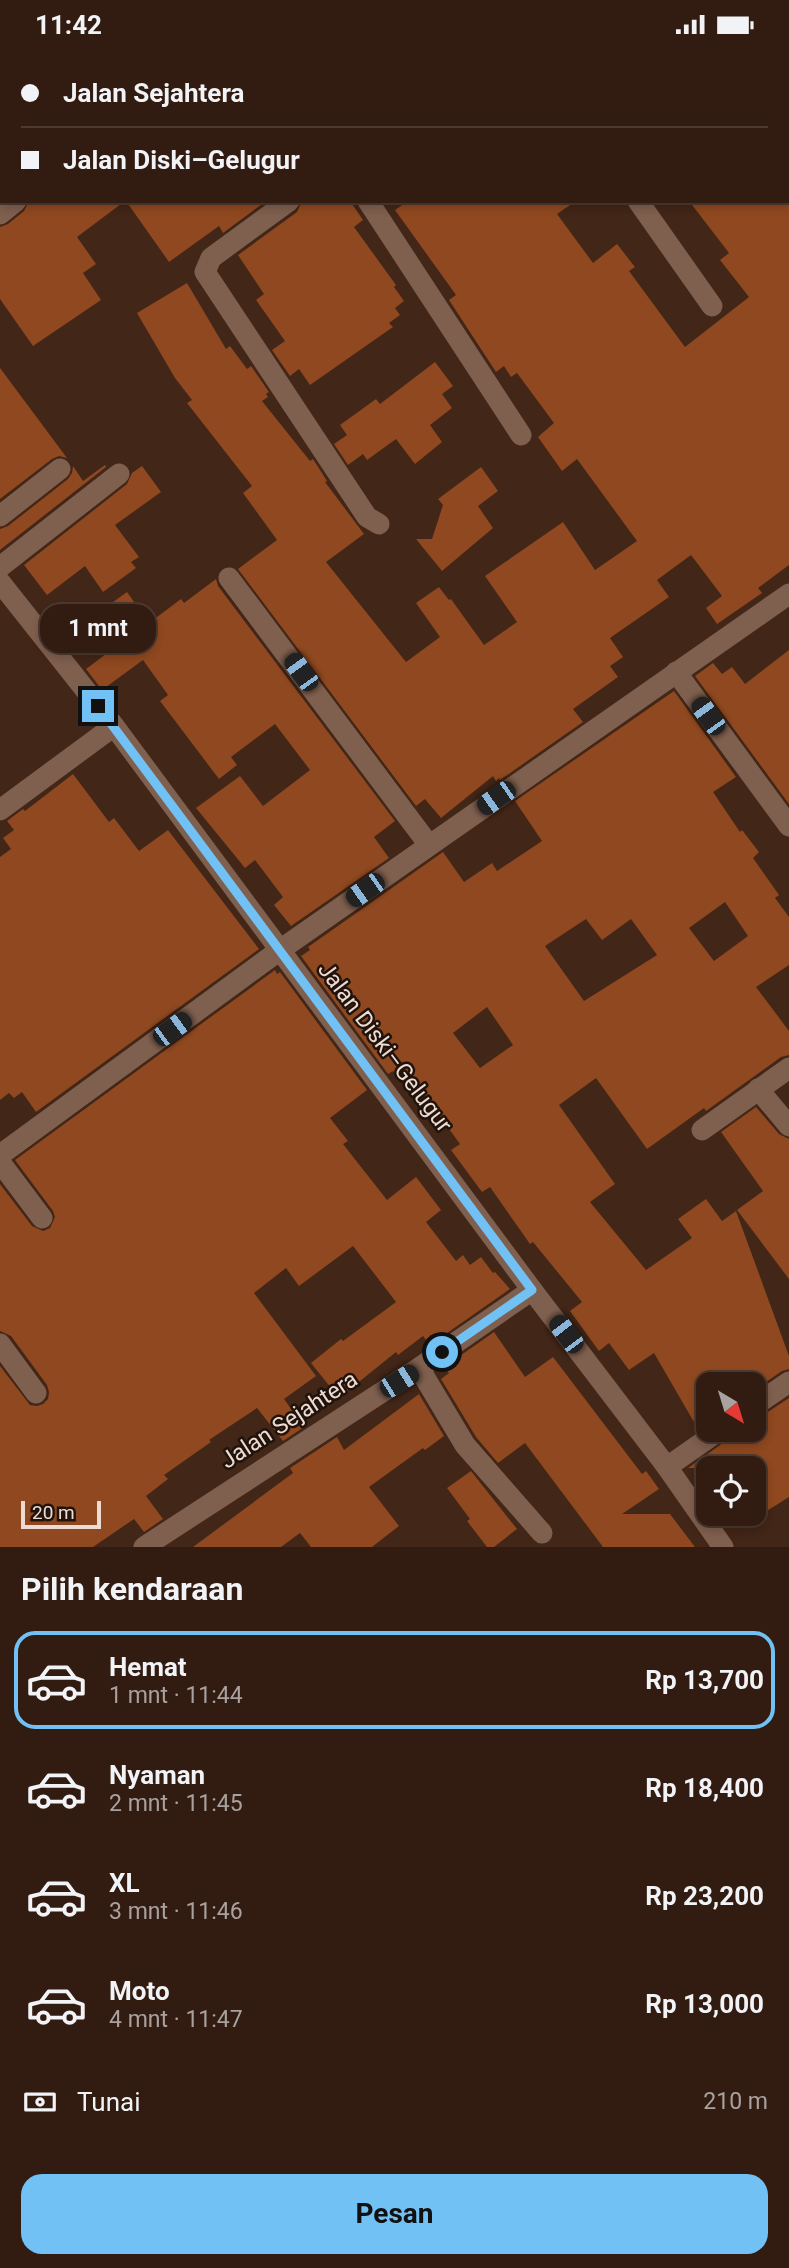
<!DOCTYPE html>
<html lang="id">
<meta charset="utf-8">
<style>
:root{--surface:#321c11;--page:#3d291f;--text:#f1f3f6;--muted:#a8a19f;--line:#4d3a31;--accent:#71c1f5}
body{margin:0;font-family:Roboto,sans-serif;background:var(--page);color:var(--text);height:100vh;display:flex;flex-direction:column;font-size:26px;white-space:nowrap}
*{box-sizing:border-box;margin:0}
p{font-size:23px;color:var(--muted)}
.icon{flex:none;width:38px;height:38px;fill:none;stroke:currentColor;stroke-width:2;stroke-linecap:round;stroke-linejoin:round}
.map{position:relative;height:1498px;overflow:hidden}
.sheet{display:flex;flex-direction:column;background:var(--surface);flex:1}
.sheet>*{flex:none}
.banner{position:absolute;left:0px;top:0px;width:789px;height:154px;box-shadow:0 4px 10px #0003,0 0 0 2px var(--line);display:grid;align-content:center;height:154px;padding:0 21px;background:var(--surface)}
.needle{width:46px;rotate:142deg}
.tools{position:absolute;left:696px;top:1323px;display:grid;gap:14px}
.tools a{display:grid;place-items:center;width:70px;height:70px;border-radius:14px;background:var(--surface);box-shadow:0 4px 10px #0003,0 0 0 2px var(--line);font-size:35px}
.scale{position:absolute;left:21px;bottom:18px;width:80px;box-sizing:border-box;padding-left:7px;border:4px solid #eedbd2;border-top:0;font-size:19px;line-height:24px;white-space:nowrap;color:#eedbd2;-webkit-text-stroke:5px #20130c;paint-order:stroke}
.end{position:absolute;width:32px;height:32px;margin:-16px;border:9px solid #71c1f5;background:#111;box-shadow:0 0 0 4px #111}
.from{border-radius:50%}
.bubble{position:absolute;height:49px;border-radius:21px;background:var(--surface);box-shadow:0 4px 10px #0003,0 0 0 2px var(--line);font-size:23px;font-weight:700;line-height:49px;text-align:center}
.car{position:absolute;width:21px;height:42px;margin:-21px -10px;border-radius:9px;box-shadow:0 0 5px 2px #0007;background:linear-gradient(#222 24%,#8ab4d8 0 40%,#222 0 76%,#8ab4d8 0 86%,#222 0)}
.banner b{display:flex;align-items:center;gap:24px;height:66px;font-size:26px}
.banner b+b{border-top:2px solid var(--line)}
.banner i{width:18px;height:18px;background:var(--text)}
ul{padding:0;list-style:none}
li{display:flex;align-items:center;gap:21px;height:98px;margin:0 14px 10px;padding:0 7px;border:4px solid transparent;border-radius:21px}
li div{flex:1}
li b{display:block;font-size:26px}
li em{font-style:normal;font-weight:700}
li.current{border-color:var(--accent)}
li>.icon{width:63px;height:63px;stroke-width:1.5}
h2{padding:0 21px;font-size:32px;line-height:84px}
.pay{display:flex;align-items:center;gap:18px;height:77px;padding:0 21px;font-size:26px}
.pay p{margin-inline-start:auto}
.primary-button{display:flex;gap:14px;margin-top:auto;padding:14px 21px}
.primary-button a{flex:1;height:80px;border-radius:21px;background:var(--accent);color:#111;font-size:28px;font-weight:700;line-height:80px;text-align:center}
.status{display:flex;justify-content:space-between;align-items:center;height:49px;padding:0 35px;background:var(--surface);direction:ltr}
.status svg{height:19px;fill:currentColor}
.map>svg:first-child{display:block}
.building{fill:#8f481f;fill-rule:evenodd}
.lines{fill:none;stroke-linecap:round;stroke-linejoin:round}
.street{stroke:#7f5f4e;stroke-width:21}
.secondary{stroke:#7f5f4e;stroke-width:21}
.route{stroke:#71c1f5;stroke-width:9}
.labels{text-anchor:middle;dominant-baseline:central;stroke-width:5;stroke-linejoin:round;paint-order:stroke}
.street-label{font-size:23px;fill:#eedbd2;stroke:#20130c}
</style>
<div class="status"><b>11:42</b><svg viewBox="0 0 49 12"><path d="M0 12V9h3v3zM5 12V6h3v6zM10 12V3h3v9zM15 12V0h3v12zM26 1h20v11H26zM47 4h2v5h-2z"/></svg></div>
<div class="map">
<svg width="789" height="1498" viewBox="0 0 789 1498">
<rect width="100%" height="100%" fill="#422617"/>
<g class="building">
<path d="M29 152H125L77 188 96 215 83 224 101 251 33 297 0 250V178L8 175 24 162Z"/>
<path d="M126 152H266L223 184 219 177 169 213Z"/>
<path d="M302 152H350L363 171 354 178 396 236 394 238 404 252 395 259 400 266 389 274 393 278 310 336 299 320 290 327 272 301 285 292 256 251 264 245 238 206 297 163Z"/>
<path d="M408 152H576L557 165 593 214 617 195 635 218 629 222 685 298 749 248 720 211 729 204 689 152H789V516L758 539 762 544 717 575 706 559 722 547 691 506 657 531 669 548 610 589 623 608 610 617 618 628 573 660 583 673 500 731 499 729 496 732 493 727 441 769 425 750 416 757 238 520 277 491 243 444 252 437 187 354 192 351 175 329 137 264 187 234 226 300 230 297 247 320 251 317 269 343 266 345 268 348 262 352 310 412 313 410 327 432 325 433 364 485 326 513 406 613 440 588 416 554 439 538 449 551 451 550 484 596 517 573 485 527 563 473 595 521 637 492 577 410 562 422 538 388 554 374 517 324 511 328 504 317 496 323 449 251 456 246 395 161Z"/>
<path d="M435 313 453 337 442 345 452 359 430 376 442 393 415 415 396 390 367 411 363 405 348 416 334 395 347 386 340 376 376 350 380 355Z"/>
<path d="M0 319 67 409 59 407 52 410 0 450Z"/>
<path d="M105 416 106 418 0 501V480L8 477 68 430 72 424 73 417 83 432Z"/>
<path d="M142 417 161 443 115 476 139 508 131 513 136 519 103 543 85 517 47 546 24 516 127 435 132 424Z"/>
<path d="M481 418 498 442 478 457 493 479 442 522 416 490H432L443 456 438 450Z"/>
<path d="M216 530 218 537 395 772 374 788 389 809 291 877 274 856 283 848 255 811 245 819 196 759 240 727 263 757 310 721 275 675 231 708 237 716 219 730 160 652 168 646 143 611 102 641 86 620 114 599 91 569 127 543 149 574 181 550 184 554Z"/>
<path d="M789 601V755L695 627 713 614 722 625 732 618 745 635Z"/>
<path d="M674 642 736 728 713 743 740 783 742 781 759 803 753 809 779 846 775 849 789 868V916L756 938 789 982V1006L781 1008 706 1062 704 1059 647 1100 596 1029 559 1056 615 1135 590 1153 646 1221 692 1189 678 1170 706 1150 722 1172 736 1162 789 1307V1320L782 1322 763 1335H709V1373L698 1380 654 1304 629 1321 609 1294 599 1302 570 1262 582 1253 533 1193 530 1195 490 1138 482 1143 451 1101 460 1095 409 1025 400 1031 393 1022 388 1025 301 907 310 901 308 898 443 803 464 833 492 814 497 822 542 792 515 752ZM725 853 748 887 714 912 689 879ZM586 870 602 891 631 870 657 906 584 952 545 897ZM487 958 513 996 480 1019 453 984Z"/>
<path d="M73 725 109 773 114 769 139 802 168 781 259 900 36 1063 22 1043 14 1049 9 1044 0 1051V808L11 800 3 789 14 781 7 772 23 760 25 762Z"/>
<path d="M275 921 277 925 280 923 367 1041 330 1069 348 1092 343 1095 387 1151 416 1128 441 1161 426 1173 456 1212 463 1206 470 1216 481 1208 493 1224 495 1223 510 1240 430 1296 423 1287 398 1306 396 1303 339 1349 311 1314 341 1290 343 1292 396 1253 353 1197 299 1237 286 1219 254 1244 316 1327 284 1350 304 1378 283 1392 257 1359 209 1391 211 1393 164 1426 168 1430 146 1447 163 1470 144 1483 134 1470 93 1498H0V1317L30 1356 37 1357 43 1355 48 1350 49 1343 47 1336 11 1287 0 1282V1135L32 1177 43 1182 50 1179 55 1168 53 1162 15 1111Z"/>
<path d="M756 1058 779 1085 789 1090V1230L737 1161 763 1142 721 1083Z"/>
<path d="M494 1283 525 1328 553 1308 642 1425 646 1422 659 1440 622 1465H670L695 1498H603L525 1394 498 1414 476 1388 441 1330 449 1324 444 1318Z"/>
<path d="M419 1345 444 1387 425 1401 423 1399 369 1438 399 1477 372 1498H311L300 1484 281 1498H193L293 1424 290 1419 337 1388 344 1401Z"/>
<path d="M789 1349V1448L754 1470V1419H688L741 1381H754V1372Z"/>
<path d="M471 1422 517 1480 494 1498H487L467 1472 470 1470 447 1439Z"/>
</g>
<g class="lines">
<g class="street">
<path d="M268 0 269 2"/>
<path d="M529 0 530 2"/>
<path d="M238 2 241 0"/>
<path d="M297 2 299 0"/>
<path d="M0 107 2 109"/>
<path d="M289 152 211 209 205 223 367 468 379 475"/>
<path d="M368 152 521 386"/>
<path d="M638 152 712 257"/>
<path d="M0 165 16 152"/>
<path d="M0 467 60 420"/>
<path d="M0 518 119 425"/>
<path d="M229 529 429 796"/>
<path d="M676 623 789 777"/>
<path d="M0 761 114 677"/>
<path d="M758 1040 789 1077"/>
<path d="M702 1081 789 1019"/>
<path d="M0 1106 280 901 789 545"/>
<path d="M0 1113 42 1169"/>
<path d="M0 1295 36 1344"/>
<path d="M419 1319 465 1396 542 1484"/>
<path d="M754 1357 789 1333"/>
<path d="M667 1418 720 1381"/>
<path d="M144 1498 419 1319 532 1241"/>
</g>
<path class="secondary" d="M0 533 114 677 532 1241 667 1418 723 1498"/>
</g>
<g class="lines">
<path class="route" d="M98 657 532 1241 442 1303"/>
</g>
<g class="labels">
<g class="street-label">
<text transform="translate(385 998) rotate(53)">Jalan Diski–Gelugur</text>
<text transform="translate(289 1371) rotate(-33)">Jalan Sejahtera</text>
</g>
</g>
</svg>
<div class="tools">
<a><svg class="needle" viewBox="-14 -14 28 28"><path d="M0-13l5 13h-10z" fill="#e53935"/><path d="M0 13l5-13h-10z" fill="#a8a19f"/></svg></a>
<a><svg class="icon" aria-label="locate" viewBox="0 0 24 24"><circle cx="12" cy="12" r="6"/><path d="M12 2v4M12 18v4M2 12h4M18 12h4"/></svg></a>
</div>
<div class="scale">20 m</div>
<i class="end from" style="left:442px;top:1303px"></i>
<i class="end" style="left:98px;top:657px"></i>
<div class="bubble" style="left:40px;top:555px;width:116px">1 mnt</div>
<i class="car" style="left:301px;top:623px;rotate:324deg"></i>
<i class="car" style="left:708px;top:667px;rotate:324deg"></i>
<i class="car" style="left:496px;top:749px;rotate:235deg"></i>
<i class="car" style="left:365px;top:841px;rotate:235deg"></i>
<i class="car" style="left:172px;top:980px;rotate:54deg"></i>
<i class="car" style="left:566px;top:1285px;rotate:323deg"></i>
<i class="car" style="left:399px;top:1332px;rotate:58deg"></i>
<div class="banner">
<b><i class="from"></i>Jalan Sejahtera</b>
<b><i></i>Jalan Diski–Gelugur</b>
</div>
</div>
<section class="sheet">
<h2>Pilih kendaraan</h2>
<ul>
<li class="current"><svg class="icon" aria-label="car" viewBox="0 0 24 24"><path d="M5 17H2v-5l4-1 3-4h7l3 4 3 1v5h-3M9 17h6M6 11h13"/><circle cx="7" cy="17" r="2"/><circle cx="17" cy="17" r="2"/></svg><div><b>Hemat</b><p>1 mnt · 11:44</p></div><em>Rp 13,700</em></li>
<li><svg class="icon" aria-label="car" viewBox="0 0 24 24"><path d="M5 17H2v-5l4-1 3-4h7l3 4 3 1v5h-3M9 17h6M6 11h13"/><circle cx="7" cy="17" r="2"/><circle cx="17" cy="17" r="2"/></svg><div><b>Nyaman</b><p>2 mnt · 11:45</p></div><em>Rp 18,400</em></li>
<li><svg class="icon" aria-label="car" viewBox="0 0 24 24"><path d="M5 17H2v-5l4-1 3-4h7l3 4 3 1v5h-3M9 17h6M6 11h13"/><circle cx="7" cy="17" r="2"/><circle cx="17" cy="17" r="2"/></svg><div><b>XL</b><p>3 mnt · 11:46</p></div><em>Rp 23,200</em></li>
<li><svg class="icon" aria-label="car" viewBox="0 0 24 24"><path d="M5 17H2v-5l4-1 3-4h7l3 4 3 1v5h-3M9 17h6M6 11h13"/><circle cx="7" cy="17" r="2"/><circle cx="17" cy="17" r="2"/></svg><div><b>Moto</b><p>4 mnt · 11:47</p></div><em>Rp 13,000</em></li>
</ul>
<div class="pay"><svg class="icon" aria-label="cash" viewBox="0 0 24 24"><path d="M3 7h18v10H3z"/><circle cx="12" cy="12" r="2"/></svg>Tunai<p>210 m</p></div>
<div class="primary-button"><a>Pesan</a></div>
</section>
